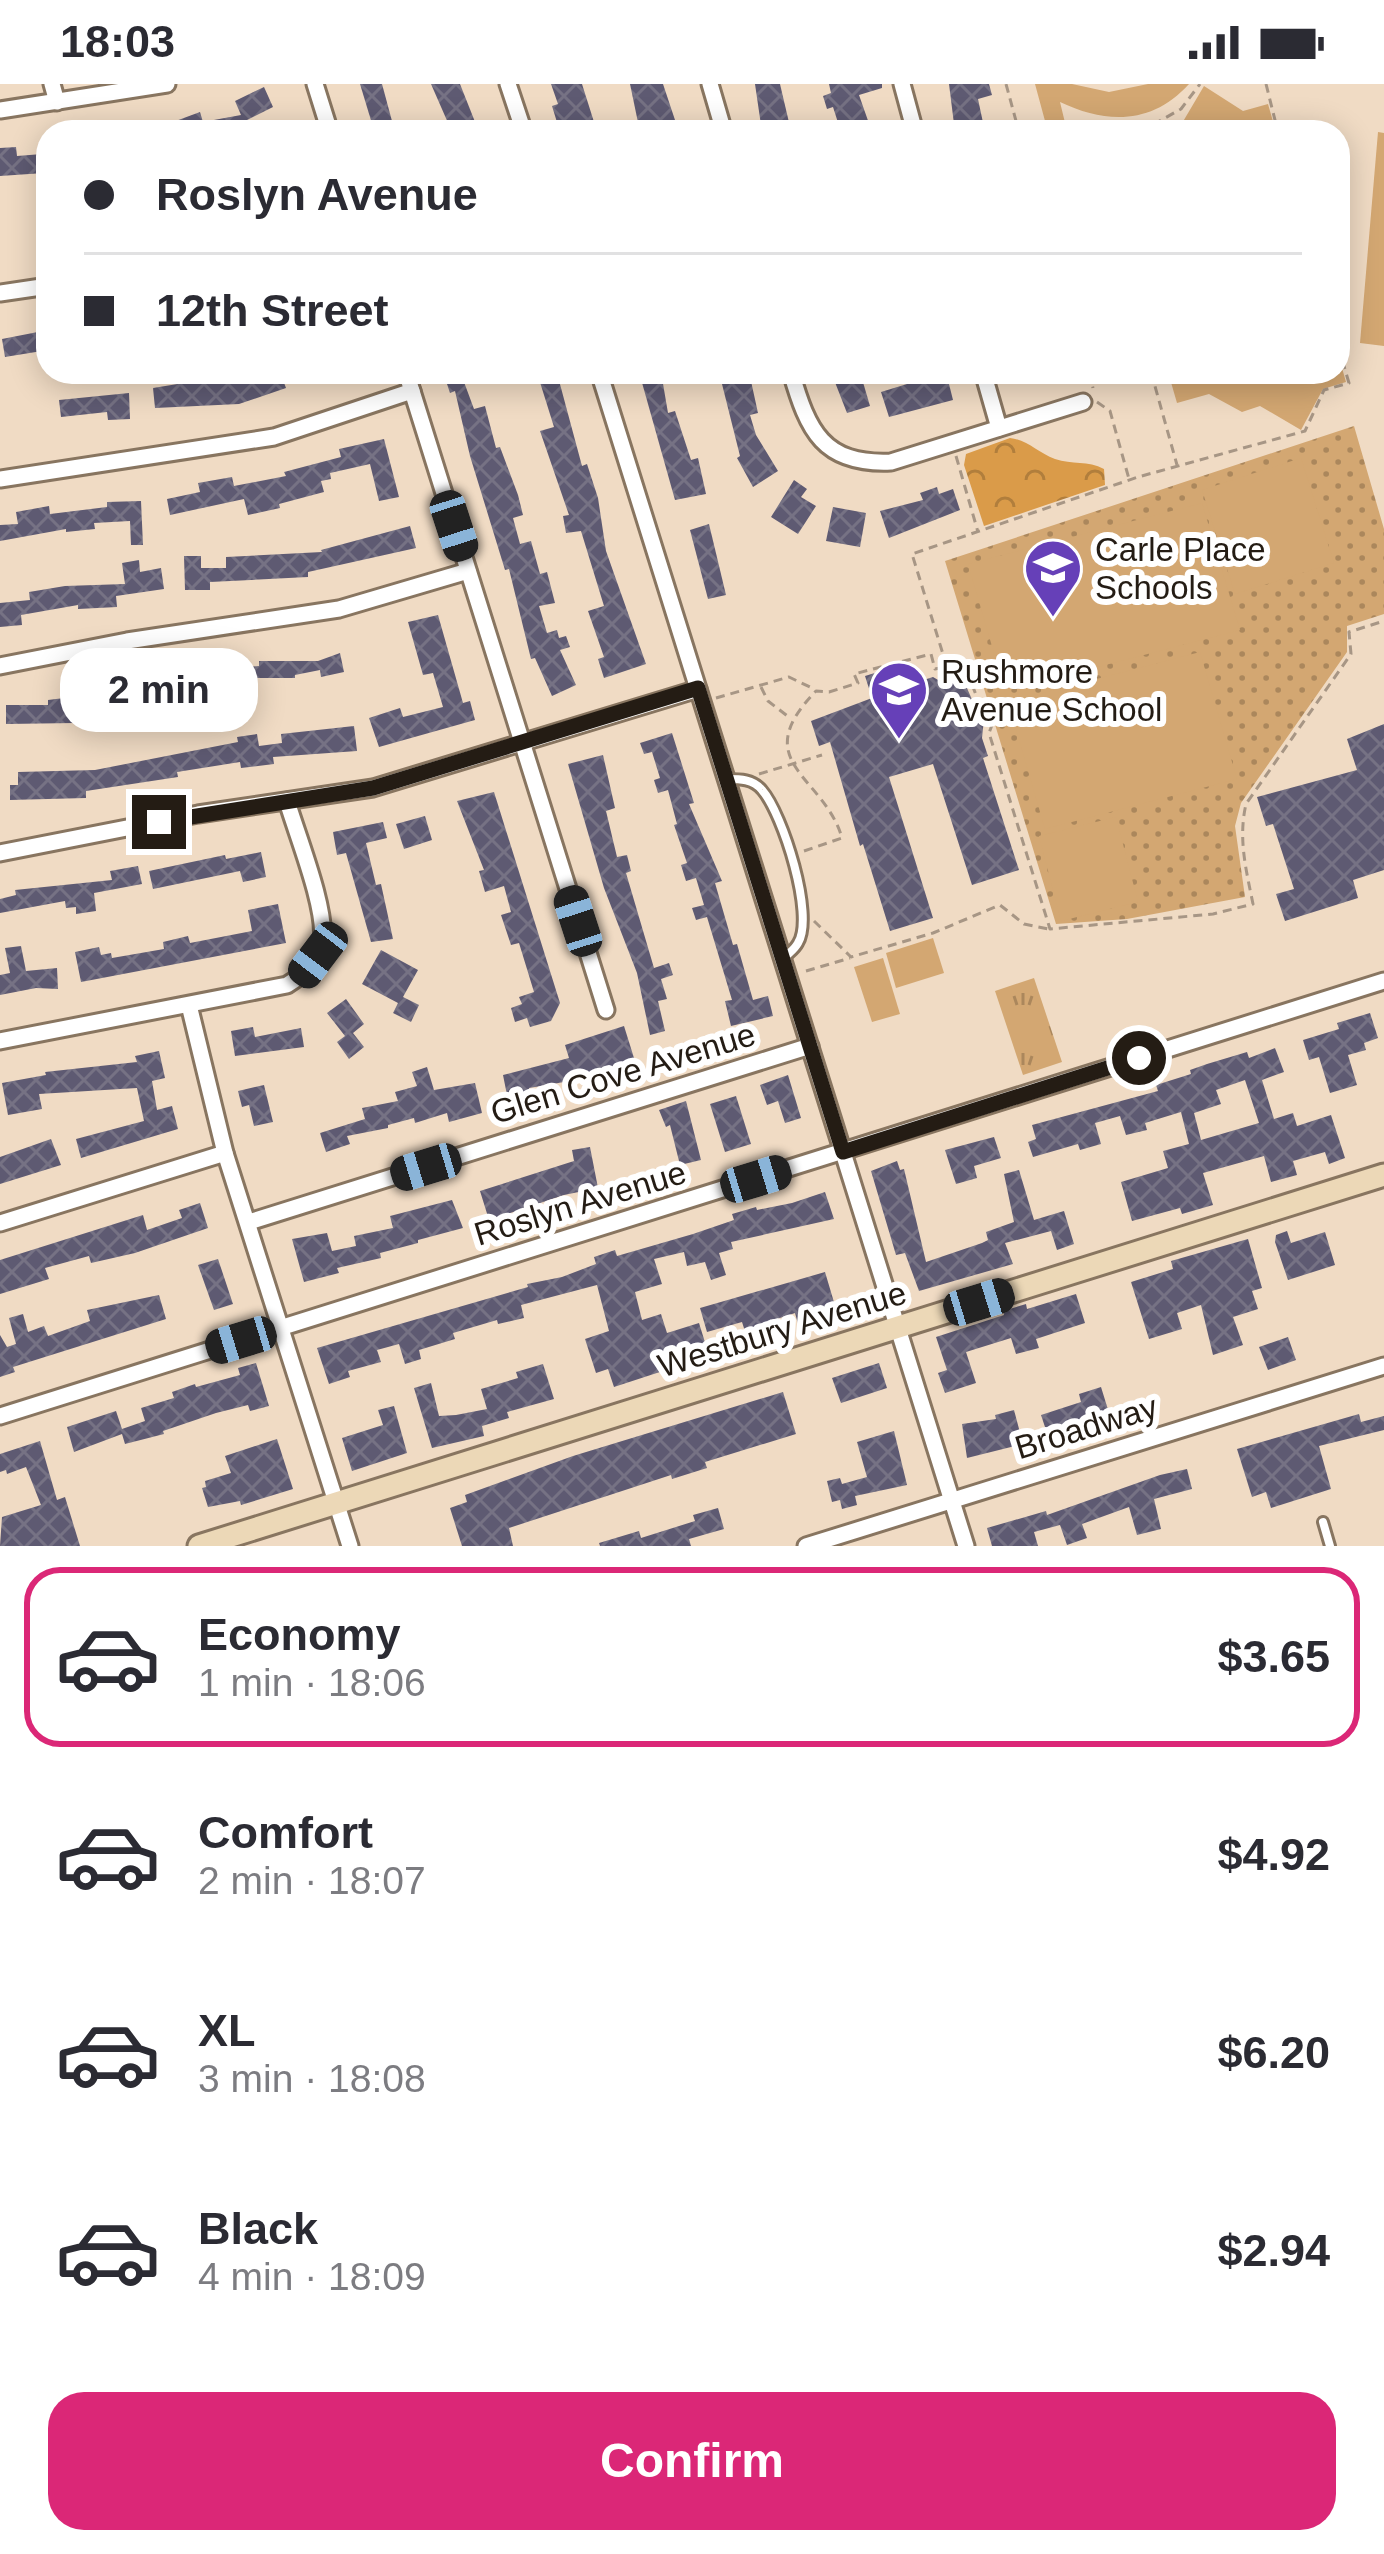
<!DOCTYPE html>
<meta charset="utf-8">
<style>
:root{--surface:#fff;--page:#f2f2f3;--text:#2b2b33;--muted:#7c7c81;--line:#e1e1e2;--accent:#db2777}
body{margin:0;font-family:Arial,sans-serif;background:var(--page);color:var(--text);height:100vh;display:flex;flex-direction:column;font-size:45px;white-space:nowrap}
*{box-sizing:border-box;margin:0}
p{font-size:39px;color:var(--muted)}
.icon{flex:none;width:66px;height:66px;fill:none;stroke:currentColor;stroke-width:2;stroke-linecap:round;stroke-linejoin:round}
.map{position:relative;height:1462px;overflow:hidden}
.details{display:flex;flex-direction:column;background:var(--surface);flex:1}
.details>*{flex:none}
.top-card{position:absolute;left:36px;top:36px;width:1314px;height:264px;border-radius:36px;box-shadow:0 6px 30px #0003;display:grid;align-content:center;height:264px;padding:0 48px;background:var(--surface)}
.end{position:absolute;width:54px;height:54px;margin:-27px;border:15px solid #241c14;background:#fff;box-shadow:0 0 0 6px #fff}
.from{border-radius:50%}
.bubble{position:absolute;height:84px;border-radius:36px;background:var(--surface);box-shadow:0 6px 30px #0003;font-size:39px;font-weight:600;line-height:84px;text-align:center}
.car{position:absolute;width:36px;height:72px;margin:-36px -18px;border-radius:15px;box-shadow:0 0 9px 3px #0007;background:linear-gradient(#222 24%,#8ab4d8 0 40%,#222 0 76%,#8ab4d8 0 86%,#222 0)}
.top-card b{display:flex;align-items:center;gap:42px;height:114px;font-size:45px}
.top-card b+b{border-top:3px solid var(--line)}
.top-card i{width:30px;height:30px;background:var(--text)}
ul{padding:21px 0 0;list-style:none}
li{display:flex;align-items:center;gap:36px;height:180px;margin:0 24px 18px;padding:0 24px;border:6px solid transparent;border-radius:36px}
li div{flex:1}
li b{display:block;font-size:45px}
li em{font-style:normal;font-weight:600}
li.on{border-color:var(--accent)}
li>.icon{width:108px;height:108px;stroke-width:1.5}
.action{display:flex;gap:24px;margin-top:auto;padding:24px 48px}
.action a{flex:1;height:138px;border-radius:36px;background:var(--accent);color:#fff;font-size:48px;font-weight:600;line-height:138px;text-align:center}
.status{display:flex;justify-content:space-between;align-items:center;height:84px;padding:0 60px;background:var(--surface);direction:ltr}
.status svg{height:33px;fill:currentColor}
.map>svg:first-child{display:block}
.grass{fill:url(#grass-dots)}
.forest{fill:url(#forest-crowns)}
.park{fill:url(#park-tufts)}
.pitch{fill:#d3a772}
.building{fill:url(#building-cross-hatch);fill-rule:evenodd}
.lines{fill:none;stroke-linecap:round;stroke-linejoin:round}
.lane-casing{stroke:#887560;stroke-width:14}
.street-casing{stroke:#887560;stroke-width:21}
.secondary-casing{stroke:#887560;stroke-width:27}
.path{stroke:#a79685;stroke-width:3;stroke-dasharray:9 6;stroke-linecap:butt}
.lane{stroke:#fff;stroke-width:8}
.street{stroke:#fff;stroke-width:15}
.secondary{stroke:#ecd8b7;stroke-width:21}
.route{stroke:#241c14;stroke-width:15}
.labels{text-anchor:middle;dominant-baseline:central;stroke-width:12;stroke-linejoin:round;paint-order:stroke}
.poi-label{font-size:33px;fill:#241c14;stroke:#fff;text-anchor:start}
.street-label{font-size:33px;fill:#241c14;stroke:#fff}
</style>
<div class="status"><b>18:03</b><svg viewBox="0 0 49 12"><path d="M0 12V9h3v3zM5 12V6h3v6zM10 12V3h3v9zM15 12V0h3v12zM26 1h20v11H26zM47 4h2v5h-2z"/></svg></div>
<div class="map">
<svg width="1384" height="1462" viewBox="0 0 1384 1462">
<defs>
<pattern id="grass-dots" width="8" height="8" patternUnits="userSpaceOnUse" patternTransform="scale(3)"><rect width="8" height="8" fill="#d3a772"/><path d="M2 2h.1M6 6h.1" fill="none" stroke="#ab875c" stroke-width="1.8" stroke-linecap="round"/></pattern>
<pattern id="forest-crowns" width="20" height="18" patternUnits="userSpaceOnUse" patternTransform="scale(3)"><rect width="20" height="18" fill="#da9b49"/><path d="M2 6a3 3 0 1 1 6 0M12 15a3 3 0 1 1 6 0" fill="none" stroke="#b17e3c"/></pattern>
<pattern id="park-tufts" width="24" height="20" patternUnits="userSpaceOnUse" patternTransform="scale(3)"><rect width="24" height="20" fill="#d3a772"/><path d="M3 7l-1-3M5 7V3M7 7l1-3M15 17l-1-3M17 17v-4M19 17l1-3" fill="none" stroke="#ab875c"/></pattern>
<pattern id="building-cross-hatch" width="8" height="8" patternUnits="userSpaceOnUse" patternTransform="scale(3)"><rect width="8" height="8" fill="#5e5a72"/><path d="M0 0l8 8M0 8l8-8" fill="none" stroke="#767284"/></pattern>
</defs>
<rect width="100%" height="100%" fill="#f0dbc4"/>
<path class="grass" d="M1354 342 1384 445V530L1347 542V568L1241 719 1235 742 1245 813 1127 835 1056 840 945 477Z"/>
<path class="forest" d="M1010 354C1028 356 1038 369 1055 375 1072 381 1088 376 1104 385L1105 401 984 442 964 381 966 370Z"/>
<path class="park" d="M1034 894 1062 978 1023 991 995 907Z"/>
<g class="pitch">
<path d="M1035 0H1072L1109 8 1148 0H1189C1152 41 1106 40 1060 18L1067 47 1048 48Z"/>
<path d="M1204 2 1243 27 1268 20 1276 48H1172L1178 46Z"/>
<path d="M1378 48 1384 49V262L1360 259Z"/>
<path d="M1338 270 1346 298 1323 305 1301 346 1260 322 1242 328 1209 310 1177 319 1168 288H1338Z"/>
<path d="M1301 374 1334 479 1235 510 1202 406Z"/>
<path d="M1202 419 1240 546 1005 607 968 480Z"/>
<path d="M1200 568 1237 695 1045 745 1008 618Z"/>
<path d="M1116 733 1138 818 1061 837 1039 752Z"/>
<path d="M933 854 944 889 896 904 886 869Z"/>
<path d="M883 874 900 930 872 938 854 883Z"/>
</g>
<g class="building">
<path d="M360 0H382L392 37 373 43Z"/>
<path d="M431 0H460L479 48H452Z"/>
<path d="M551 0H582L594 38 560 48 552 22 558 20Z"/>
<path d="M630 0H663L679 48H640Z"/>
<path d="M755 0H780L791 47 762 48Z"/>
<path d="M829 0H882V4L859 11 872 48H841L833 23 827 25 823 12 831 9Z"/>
<path d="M949 0H989L992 11 978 15 985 48H955Z"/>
<path d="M264 3 273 23 223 48H146L200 28 203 38 241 31 235 17Z"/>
<path d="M16 63 17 72 42 70 44 89 0 92V64Z"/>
<path d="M48 246V266L5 273 2 255Z"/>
<path d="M248 288H280L286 304 239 320 155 324 153 304 202 296H250Z"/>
<path d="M443 288H486L464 298 474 325 485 322 496 364 500 363 518 411 523 431 513 434 520 460 531 457 540 490 547 488 555 519 539 522 547 549 557 546 559 554 566 552 570 563 560 566 576 601 552 612 535 574 531 575 509 485 505 486 470 372 455 307 450 309Z"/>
<path d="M639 288H661L668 329 675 327 691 376 698 374 706 410 675 416Z"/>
<path d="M719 288H749L758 329 750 331 756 351 778 387 753 403 737 374 740 372Z"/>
<path d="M831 288H860L870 322 847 329Z"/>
<path d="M918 288H946L953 316 889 333 881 308 920 296Z"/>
<path d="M557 289 582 382 587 380 598 414 606 467 646 580 604 594 598 575 604 573 588 527 604 522 581 447 566 449 563 432 569 431 540 347 554 343 539 295Z"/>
<path d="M129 309 130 335 108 336 107 328 61 333 59 316Z"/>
<path d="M384 355 399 413 379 417 370 380 330 389 331 395 321 397 324 408 279 420 280 424 248 431 244 415 170 431 167 415 200 408 198 399 232 393 234 402 286 392 284 388 341 373 339 365Z"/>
<path d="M794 396 807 405 801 413 816 422 798 450 771 433Z"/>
<path d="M937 403 939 410 953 405 960 426 889 454 880 427 923 416 920 409Z"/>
<path d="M141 417 143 461H131L130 437 94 439 95 445 66 448V445L0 457V441L18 440 16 428 49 422 50 430 107 423V418Z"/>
<path d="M833 423 866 429 860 463 826 457Z"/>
<path d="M709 440 726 511 708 515 690 446Z"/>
<path d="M410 442 416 464 308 488V493L210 498V506H185L184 472H201V484H226V473L322 468 321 466Z"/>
<path d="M139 476 140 488 161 484 164 505 116 512 117 523 78 525V521L21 531 22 541 0 543V519L30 516 29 508 65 502 125 500 122 479Z"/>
<path d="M438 531 463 619 470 617 475 636 379 663 369 634 400 624 403 633 443 623 433 589 423 591 408 538Z"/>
<path d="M340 569 344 588 321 593 320 586 295 591V594H248L249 605 162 612 164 623 74 629 75 639 6 640V621H48V616L80 612V604L114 602 115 608 171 598 170 590 259 582V577H318Z"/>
<path d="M907 579 914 599 933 593 945 600 963 595 977 627 985 626 982 654 988 672 983 674 1019 786 972 801 933 680 889 693 933 834 890 847 863 760 860 762 830 658 819 662 811 637 872 614 865 592Z"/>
<path d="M1384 640V786L1353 796 1358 814 1285 837 1276 810 1294 805 1273 740 1266 742 1257 713 1357 686 1347 655Z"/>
<path d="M354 642 357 667 273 673 274 680 241 684 240 678 177 688 178 693 86 707V714L10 716V701H18V688L95 686 238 658 237 653 257 650 259 662 282 659 281 650Z"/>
<path d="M672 649 694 719 689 720 722 797 715 799 733 861 737 860 753 916 768 912 773 932 731 942 725 917 732 916 707 833 696 836 692 824 704 821 696 794 686 797 681 781 687 779 674 741 677 740 668 706 658 709 654 696 660 694 652 668 644 670 640 659Z"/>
<path d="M603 671 615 724 606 727 617 773 627 771 631 787 626 789 654 884 669 879 673 891 661 895 667 915 658 917 665 947 650 951 637 889 604 804 568 680Z"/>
<path d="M494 708 560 919 551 937 530 943 527 934 515 938 511 924 522 920 519 913 534 908 519 859 511 861 501 831 511 828 504 802 485 808 479 787 484 786 457 717Z"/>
<path d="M425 732 432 756 404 765 396 740Z"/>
<path d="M383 738 387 754 366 759 376 801 381 800 393 855 371 858 346 769 337 771 333 748Z"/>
<path d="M261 768 266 793 243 798 240 787 153 805 149 787 225 771 226 775Z"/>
<path d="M138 782 142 800 94 809 96 827 76 830V823L66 824 65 817 0 829V815L16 811 15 806 112 796 110 787Z"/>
<path d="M278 820 286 859 81 898 75 868 99 863 101 871 111 869 112 874 164 865 163 858 188 852 190 859 252 847 248 826Z"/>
<path d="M21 862 26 887 57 884 58 905 36 904 0 911V891L10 889 5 864Z"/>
<path d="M381 866 418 886 403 913 419 921 411 938 393 929 398 919 362 900Z"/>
<path d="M346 915 364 940 353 949 364 963 349 975 337 958 345 952 327 929Z"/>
<path d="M1370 929 1378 954 1364 959 1366 966 1348 971 1357 1001 1330 1009 1319 973 1309 976 1303 956 1339 945 1337 939Z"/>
<path d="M624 942 634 974 576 996 529 1004 530 1011 508 1016 503 991 569 974 565 961Z"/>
<path d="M253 943 255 953 301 944 304 963 235 972 231 947Z"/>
<path d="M1275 964 1284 988 1262 996 1274 1035 1293 1029 1297 1042 1331 1031 1345 1074 1329 1080 1325 1068 1293 1077 1297 1091 1271 1098 1264 1072 1203 1089 1213 1121 1182 1130 1180 1124 1132 1137 1121 1098 1168 1084 1163 1067 1189 1060 1181 1028 1145 1039 1147 1046 1126 1051 1120 1032 1095 1039 1101 1060 1080 1066 1078 1060 1033 1073 1028 1058 1036 1055 1032 1041 1158 1007 1156 1001 1191 990 1190 986 1207 980 1247 968 1249 974ZM1245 996 1259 1039 1201 1056 1194 1029 1221 1020 1216 1006Z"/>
<path d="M159 967 165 994 152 997 157 1026 172 1022 178 1045 81 1074 76 1055 144 1037 137 1004 39 1010 42 1025 8 1031 2 999 46 991 45 988 137 978 135 972Z"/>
<path d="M427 983 434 1006 475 999 482 1029 449 1038 447 1029 415 1039 414 1034 388 1041V1044L347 1052 350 1060 326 1068 320 1049 365 1035 362 1024 398 1017 395 1008 417 1002 412 988Z"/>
<path d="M788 991 801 1034 785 1039 778 1017 767 1021 760 1001Z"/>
<path d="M264 1001 273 1038 254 1042 249 1021 242 1023 238 1007Z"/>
<path d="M736 1012 751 1060 725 1068 710 1020Z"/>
<path d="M686 1017 701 1076 680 1081 670 1041 666 1043 659 1026Z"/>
<path d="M994 1053 1001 1074 974 1082 977 1094 956 1100 945 1066Z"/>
<path d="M51 1055 61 1081 0 1100V1073Z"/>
<path d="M590 1063 598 1104 564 1111 489 1136 480 1107 574 1077 572 1066Z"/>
<path d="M897 1077 900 1086 904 1085 926 1178 982 1159 988 1156 986 1148 1014 1138 1004 1090 1019 1086 1034 1136 1064 1127 1074 1160 1057 1166 1051 1147 1005 1159 1013 1180 919 1207 905 1169 896 1171 871 1087Z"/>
<path d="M825 1108 834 1135 731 1158 733 1165 719 1169 726 1191 711 1196 705 1178 687 1182 684 1168 654 1175 662 1200 635 1208 642 1236 661 1230 667 1249 699 1239 708 1268 690 1273 687 1261 661 1270 666 1286 614 1303 608 1285 596 1289 585 1255 609 1247 597 1201 521 1221 524 1234 498 1240 497 1236 453 1249 455 1255 419 1266 421 1275 405 1280 399 1260 377 1266 381 1278 348 1287 350 1293 329 1300 317 1264 528 1203 527 1200 562 1193 596 1180 594 1173 615 1166 617 1172 693 1150 734 1136 732 1130 756 1123 757 1126 792 1119Z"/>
<path d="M452 1116 463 1144 418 1156V1159L380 1169 381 1174 337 1184 339 1189 304 1198 292 1155 327 1149 332 1167 356 1162 354 1152 393 1144 390 1132Z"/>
<path d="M200 1119 208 1144 135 1169 91 1179 89 1172 45 1184 49 1195 0 1210V1176L143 1131 147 1146 182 1134 179 1126Z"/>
<path d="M1287 1147 1291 1159 1325 1148 1335 1181 1288 1196 1275 1158 1276 1151Z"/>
<path d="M1248 1155 1262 1204 1252 1207 1258 1225 1233 1233 1243 1261 1213 1271 1201 1221 1177 1229 1182 1245 1149 1255 1131 1198 1173 1185 1171 1177Z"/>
<path d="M218 1175 233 1220 214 1226 198 1181Z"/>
<path d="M825 1188 839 1235 800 1247 795 1229 765 1239 772 1260 751 1266 742 1238 707 1248 700 1224Z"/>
<path d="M1076 1210 1085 1239 1036 1255 1039 1264 1016 1270 1011 1254 966 1268 976 1299 945 1309 938 1289 947 1286 936 1253 1004 1231 1003 1227 1026 1220 1027 1225Z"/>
<path d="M159 1211 166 1235 13 1283 15 1288 0 1293V1251L7 1263 16 1260 9 1234 23 1230 28 1248 44 1242 48 1252 90 1237 87 1226Z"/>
<path d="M1288 1253 1296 1276 1268 1286 1259 1263Z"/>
<path d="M256 1279 269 1322 250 1327 248 1321 216 1329 163 1347 164 1350 125 1360 122 1350 74 1368 67 1343 116 1327 122 1345 145 1337 141 1324 174 1314 172 1308 195 1300 196 1303 240 1291 238 1284Z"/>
<path d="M879 1279 887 1304 841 1319 832 1294Z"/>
<path d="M543 1280 554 1315 507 1328 509 1334 482 1342 484 1352 432 1364 414 1304 431 1299 439 1332 456 1331 487 1325 481 1305 518 1294 516 1288Z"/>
<path d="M1101 1303 1110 1332 1048 1352 1041 1331 1081 1318 1079 1310Z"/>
<path d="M783 1308 796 1350 705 1378 707 1384 672 1395 671 1391 509 1444 513 1462H462L450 1424 467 1418 465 1411 573 1372Z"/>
<path d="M394 1322 407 1369 352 1387 342 1354 383 1341 378 1326Z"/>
<path d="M1014 1326 1023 1360 967 1374 962 1340 996 1335 995 1331Z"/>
<path d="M1359 1330 1361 1338 1384 1332V1346L1319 1362 1331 1405 1271 1424 1266 1408 1252 1413 1237 1365Z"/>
<path d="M894 1347 907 1401 855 1412 857 1421 842 1425 840 1416 832 1418 827 1397 840 1394 842 1400 867 1393 857 1358Z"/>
<path d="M277 1355 293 1405 241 1421 240 1417 208 1423 202 1404 206 1403 205 1397 231 1389 225 1372Z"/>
<path d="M40 1357 57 1416 65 1413 80 1462H0L2 1433 41 1421 26 1383 7 1390 6 1386 0 1388V1370Z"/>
<path d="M1187 1385 1192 1405 1154 1415 1161 1445 1137 1451 1129 1423 1082 1440 1087 1454 1067 1461 1060 1441 1034 1448 1038 1462H992L987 1444 1046 1427 1047 1431 1160 1391Z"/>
<path d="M718 1424 724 1445 689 1455 691 1462H600L599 1459 639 1447 641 1454 695 1437 693 1431Z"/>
</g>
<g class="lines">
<g class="lane-casing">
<g id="lane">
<path d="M727 695C740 695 753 695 762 706 783 730 815 832 798 859 795 865 790 868 785 873"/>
<path d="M1323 1438 1330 1462"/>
</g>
</g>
<g class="street-casing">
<g id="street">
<path d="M52 0 57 18"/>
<path d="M315 0 330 48"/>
<path d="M508 0 524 48"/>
<path d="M710 0 724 48"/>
<path d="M902 0 915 48"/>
<path d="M0 26 167 0"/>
<path d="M0 209 48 202"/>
<path d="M406 288 606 926"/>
<path d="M599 288 966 1462"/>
<path d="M791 288C808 347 823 381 891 378L1083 318"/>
<path d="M983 288 999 344"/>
<path d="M0 395 274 353 412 307"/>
<path d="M0 582 127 557 339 525 468 487"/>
<path d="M0 769 198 730 373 704 698 605"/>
<path d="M189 921 225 1069 350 1462"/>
<path d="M0 957 287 901C303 891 320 877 322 857 327 825 297 751 287 717"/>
<path d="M249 1138 810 962"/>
<path d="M0 1139 225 1069"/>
<path d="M0 1332 1384 897"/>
<path d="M806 1462 1384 1282"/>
</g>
</g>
<g class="secondary-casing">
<path id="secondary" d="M199 1462 1384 1091"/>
</g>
<g class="path">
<path d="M1006 0 1019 48"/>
<path d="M1266 0 1278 48"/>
<path d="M1140 48 1181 25 1200 0"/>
<path d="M1338 262 1349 299 1324 306 1305 347 1138 393 912 470 947 583 967 587 979 619 988 624 992 641 989 649 1050 845 1213 830 1253 820C1246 785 1238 755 1246 720L1351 570 1349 548 1384 537"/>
<path d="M1089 288 1093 304"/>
<path d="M1151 288 1177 381"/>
<path d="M1097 318 1110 327 1129 395"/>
<path d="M956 372 978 448"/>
<path d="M761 603 768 617 790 634"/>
<path d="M716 614 789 593 814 605"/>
<path d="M759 690 822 671"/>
<path d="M804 767 842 754C824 691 746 679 816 607L829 608 858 599 854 590 931 570 935 585 945 583"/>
<path d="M814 837 851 873 933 849 1000 821 1024 840 1048 845"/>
<path d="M806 887 850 874"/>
</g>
<use href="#lane" class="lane"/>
<use href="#street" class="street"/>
<use href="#secondary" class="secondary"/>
</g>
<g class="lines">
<path class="route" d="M159 738 373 704 698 604 843 1068 1139 974"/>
</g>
<defs>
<g id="school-pin" transform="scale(3)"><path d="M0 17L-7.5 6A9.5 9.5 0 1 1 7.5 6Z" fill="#6640b8" stroke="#fff"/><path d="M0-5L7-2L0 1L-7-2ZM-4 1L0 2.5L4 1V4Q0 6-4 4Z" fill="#fff"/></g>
</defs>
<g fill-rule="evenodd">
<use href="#school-pin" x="1053" y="484"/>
<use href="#school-pin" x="899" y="606"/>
</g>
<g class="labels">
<g class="poi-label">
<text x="1095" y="465">Carle Place<tspan x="1095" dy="38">Schools</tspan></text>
<text x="941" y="587">Rushmore<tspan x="941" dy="38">Avenue School</tspan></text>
</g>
<g class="street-label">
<text transform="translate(623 989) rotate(-17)">Glen Cove Avenue</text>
<text transform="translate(580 1119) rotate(-17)">Roslyn Avenue</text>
<text transform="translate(782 1245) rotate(-17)">Westbury Avenue</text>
<text transform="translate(1086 1343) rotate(-17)">Broadway</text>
</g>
</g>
</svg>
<i class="end from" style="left:1139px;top:974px"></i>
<i class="end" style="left:159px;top:738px"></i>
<div class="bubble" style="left:60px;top:564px;width:198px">2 min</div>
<i class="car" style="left:454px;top:442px;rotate:162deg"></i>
<i class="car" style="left:578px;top:837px;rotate:342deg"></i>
<i class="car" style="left:318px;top:871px;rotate:217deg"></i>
<i class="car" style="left:426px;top:1083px;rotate:253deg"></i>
<i class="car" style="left:756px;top:1095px;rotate:73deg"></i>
<i class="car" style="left:979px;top:1218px;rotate:73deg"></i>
<i class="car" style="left:241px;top:1256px;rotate:253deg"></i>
<div class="top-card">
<b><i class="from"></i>Roslyn Avenue</b>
<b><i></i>12th Street</b>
</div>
</div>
<section class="details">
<ul>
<li class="on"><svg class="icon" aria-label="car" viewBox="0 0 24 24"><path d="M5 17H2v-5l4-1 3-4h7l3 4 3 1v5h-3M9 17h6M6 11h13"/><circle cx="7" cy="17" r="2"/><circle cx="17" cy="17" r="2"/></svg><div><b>Economy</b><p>1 min · 18:06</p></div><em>$3.65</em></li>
<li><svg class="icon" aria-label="car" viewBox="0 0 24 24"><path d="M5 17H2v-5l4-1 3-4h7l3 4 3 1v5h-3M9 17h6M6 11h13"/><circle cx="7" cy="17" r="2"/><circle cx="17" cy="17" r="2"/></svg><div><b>Comfort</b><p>2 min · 18:07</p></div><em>$4.92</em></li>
<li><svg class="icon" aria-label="car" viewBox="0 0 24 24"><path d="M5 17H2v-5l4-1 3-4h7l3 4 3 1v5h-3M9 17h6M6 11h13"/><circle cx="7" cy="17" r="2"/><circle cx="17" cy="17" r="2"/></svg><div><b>XL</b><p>3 min · 18:08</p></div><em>$6.20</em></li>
<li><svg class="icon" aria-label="car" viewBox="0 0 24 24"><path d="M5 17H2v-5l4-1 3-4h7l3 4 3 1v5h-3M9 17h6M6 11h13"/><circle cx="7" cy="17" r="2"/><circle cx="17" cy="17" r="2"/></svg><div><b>Black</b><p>4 min · 18:09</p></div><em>$2.94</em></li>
</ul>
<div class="action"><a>Confirm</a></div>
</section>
